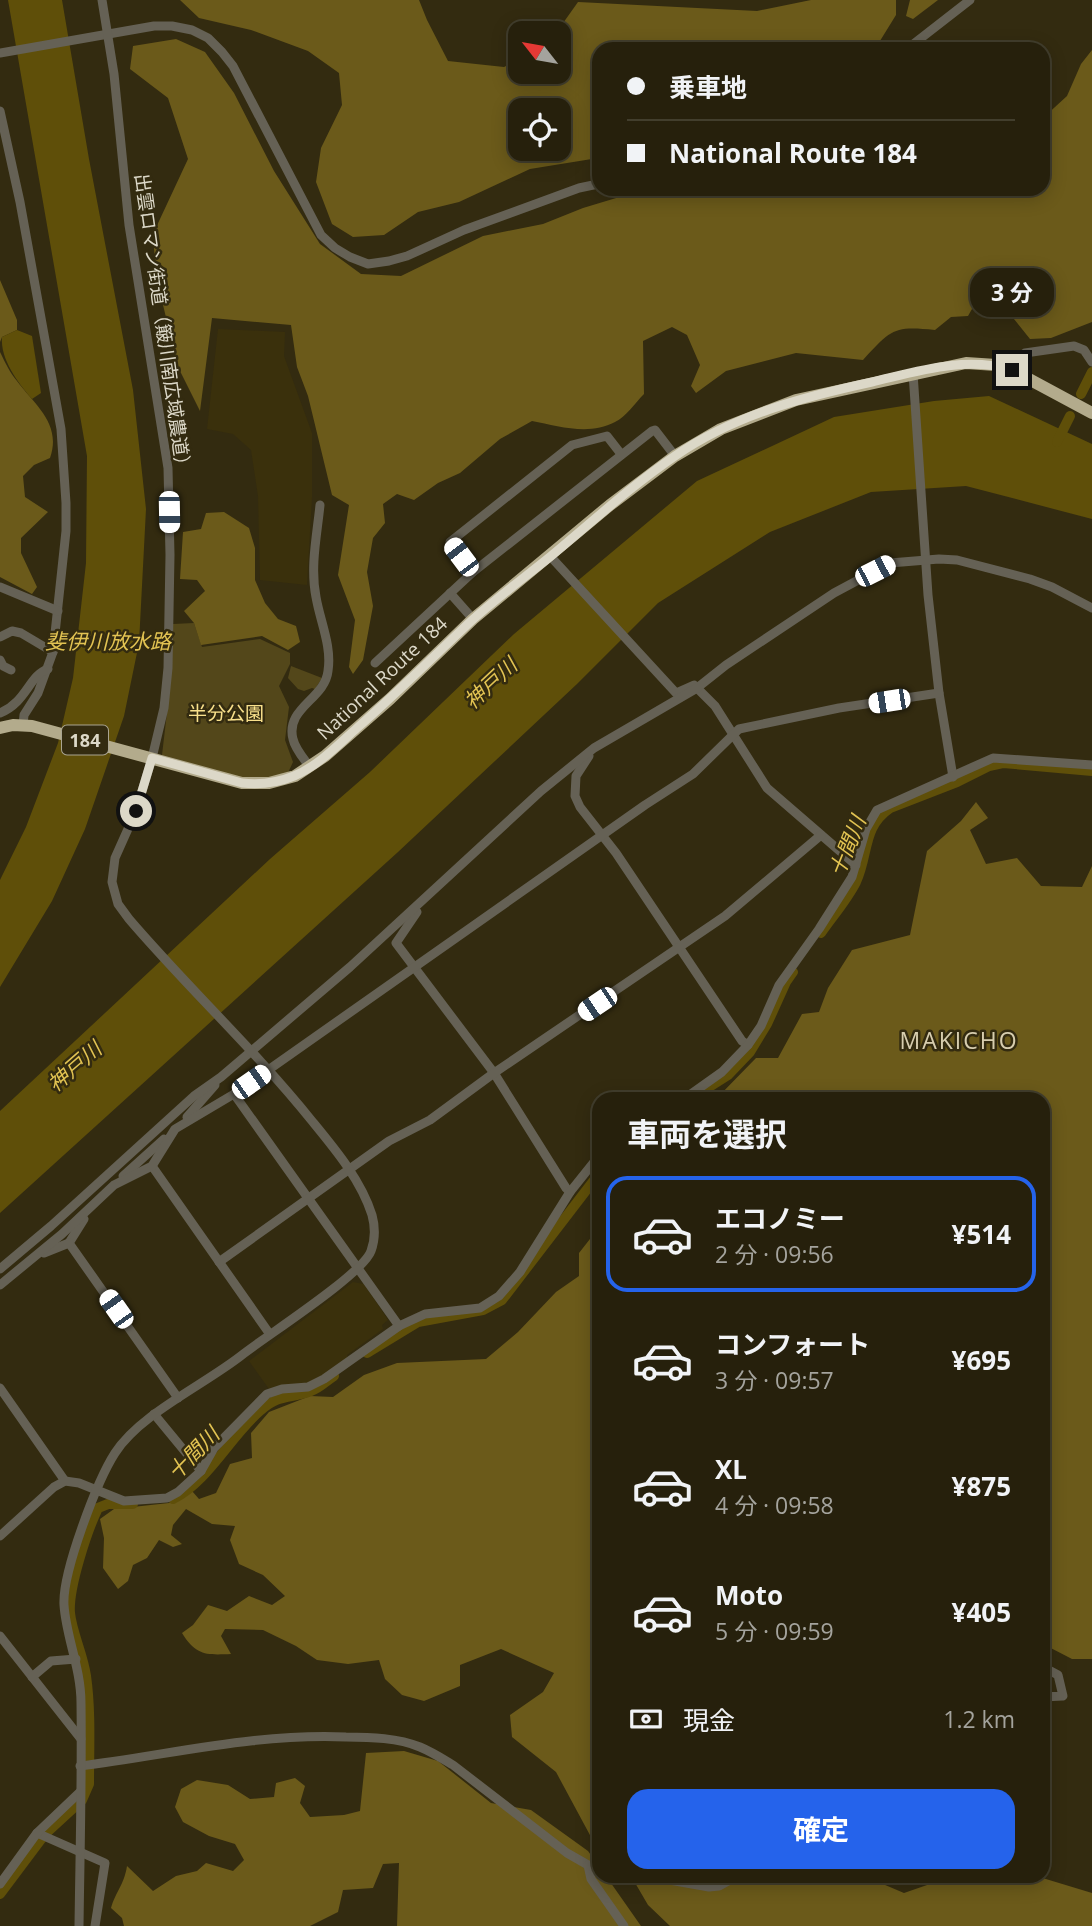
<!DOCTYPE html>
<html lang="ja">
<meta charset="utf-8">
<style>
:root{--surface:#26200c;--page:#322d1a;--text:#f1f3f6;--muted:#a4a39d;--line:#423e2d;--accent:#2563eb}
body{margin:0;font-family:"Open Sans","Noto Sans JP",sans-serif;background:var(--page);color:var(--text);height:100vh;display:flex;flex-direction:column;font-size:26px;white-space:nowrap}
*{box-sizing:border-box;margin:0}
p{font-size:23px;color:var(--muted)}
.icon{flex:none;width:38px;height:38px;fill:none;stroke:currentColor;stroke-width:2;stroke-linecap:round;stroke-linejoin:round}
.map{position:relative;flex:1;overflow:hidden}
.details{position:absolute;left:592px;top:1092px;width:458px;height:791px;display:flex;flex-direction:column;background:var(--surface);border-radius:21px;box-shadow:0 4px 18px #0003,0 0 0 2px var(--line)}
.details>*{flex:none}
.banner{position:absolute;left:592px;top:42px;width:458px;height:154px;border-radius:21px;box-shadow:0 4px 18px #0003,0 0 0 2px var(--line);display:grid;align-content:center;height:154px;padding:0 35px;background:var(--surface)}
.needle{width:46px;rotate:301deg}
.buttons{position:absolute;left:508px;top:21px;display:grid;gap:14px}
.buttons a{display:grid;place-items:center;width:63px;height:63px;border-radius:14px;background:var(--surface);box-shadow:0 4px 18px #0003,0 0 0 2px var(--line);font-size:35px}
.end{position:absolute;width:32px;height:32px;margin:-16px;border:9px solid #dcd8c8;background:#111;box-shadow:0 0 0 4px #111}
.from{border-radius:50%}
.bubble{position:absolute;height:49px;border-radius:21px;background:var(--surface);box-shadow:0 4px 18px #0003,0 0 0 2px var(--line);font-size:23px;font-weight:700;line-height:49px;text-align:center}
.car{position:absolute;width:21px;height:42px;margin:-21px -10px;border-radius:9px;box-shadow:0 0 5px 2px #0007;background:linear-gradient(#fff 24%,#345 0 40%,#fff 0 76%,#345 0 86%,#fff 0)}
.banner b{display:flex;align-items:center;gap:24px;height:66px;font-size:26px}
.banner b+b{border-top:2px solid var(--line)}
.banner i{width:18px;height:18px;background:var(--text)}
ul{padding:0;list-style:none}
li{display:flex;align-items:center;gap:21px;height:116px;margin:0 14px 10px;padding:0 21px;border:4px solid transparent;border-radius:21px}
li div{flex:1}
li b{display:block;font-size:26px}
li em{font-style:normal;font-weight:700}
li.on{border-color:var(--accent)}
li>.icon{width:63px;height:63px;stroke-width:1.5}
h2{padding:0 35px;font-size:32px;line-height:84px}
.pay{display:flex;align-items:center;gap:18px;height:77px;padding:0 35px;font-size:26px}
.pay p{margin-inline-start:auto}
.primary-button{display:flex;gap:14px;margin-top:auto;padding:14px 35px}
.primary-button a{flex:1;height:80px;border-radius:21px;background:var(--accent);color:#fff;font-size:28px;font-weight:700;line-height:80px;text-align:center}
.map>svg:first-child{display:block}
.built{fill:#3a300c}
.green{fill:#53471a}
.forest{fill:#6b5a1a;fill-rule:evenodd}
.water{fill:#5f4f09}
.lines{fill:none;stroke-linecap:round;stroke-linejoin:round}
.river{stroke:#5f4f09;stroke-width:10}
.minor{stroke:#656155;stroke-width:9}
.highway{stroke:#b3ab8c;stroke-width:12}
.route{stroke:#dcd8c8;stroke-width:9}
.labels{text-anchor:middle;dominant-baseline:central;stroke-width:5;stroke-linejoin:round;paint-order:stroke}
.shield{fill:#332b10;stroke:#a9a491;stroke-width:2}
.shield-label{font-size:18px;font-weight:bold;fill:#dcd8c8}
.street-label{font-size:19px;fill:#dcd8c8;stroke:#332b10}
.park-label{font-size:19px;fill:#f9e18c;stroke:#332b10}
.water-label{font-size:21px;font-style:italic;fill:#e2c352;stroke:#332b10}
.quarter-label{font-size:23px;letter-spacing:2px;fill:#d7cdae;stroke:#332b10}
</style>
<div class="map">
<svg width="1092" height="1926" viewBox="0 0 1092 1926">
<rect width="100%" height="100%" fill="#332b10"/>
<g class="built">
<path d="M218 329 285 332 284 356 312 433V497L307 585 260 580 258 496 251 450 233 434 207 429Z"/>
<path d="M353 1282 364 1284 388 1320 382 1325 383 1329 347 1355 348 1359 314 1382 269 1389 249 1361Z"/>
</g>
<g class="green">
<path d="M194 623 202 647 260 639 290 653V664L279 686 289 707 285 740 293 762 287 775 251 780 162 755 170 687 173 624Z"/>
<path d="M291 666 322 678 315 689 312 688 304 691 298 689 288 678Z"/>
</g>
<g class="forest">
<path d="M180 0H419L427 20 448 61 504 67 520 59V72H558V33H556L578 2 757 11 811 0H896V15L875 49H598V158L530 169 459 202 418 212 384 235 353 237 332 224 316 182 321 148 342 105 339 73 308 51 251 30 199 18ZM558 110V149H520V110Z"/>
<path d="M910 0H938L913 19 906 16Z"/>
<path d="M176 39 205 52 234 93 274 171 320 244 361 274 401 276 483 236 543 224 583 208 646 189H1043V118L1067 96 1081 64 1092 50V322L1051 338 1030 339 997 298 980 295 968 316 951 317 935 330C893 326 892 329 863 360L796 353 726 371 696 393 691 386 700 365 687 335 672 327 643 341 644 394C635 403 626 417 615 422 589 436 558 426 532 421L500 439 460 473 438 483 414 500 397 494 383 504 385 523 373 538 367 572 373 606 363 660 353 674 349 667 355 620 338 575 349 505 332 495 308 396 297 367 291 325 212 318 200 411 178 367 156 276 153 234 188 159 168 98 130 69 133 46Z"/>
<path d="M0 280 17 320V330L2 337 0 342Z"/>
<path d="M0 352C5 362 10 373 17 381 35 405 62 424 50 458L34 465 23 476 25 497 48 512 21 538V553L37 587 32 594 0 577Z"/>
<path d="M224 512 249 528 255 548V580L265 603 278 619 296 626 300 642 288 650 262 636 201 645 194 623 184 611 205 591 197 580 180 579 183 532 201 529 206 513Z"/>
<path d="M976 802 988 818 970 830 986 864 1017 858 1041 886 1082 887 1092 866V1659H1072L1043 1644V1333L1046 1324 1043 1293V1099H716L756 1058H778L802 1014 819 1012 828 988 852 950 910 935 927 851 961 821Z"/>
<path d="M598 1220V1504L591 1506 598 1510V1850L556 1772 512 1737 510 1715 543 1692 554 1673 501 1649 460 1665V1686L424 1701 402 1695 385 1679 379 1660 348 1664 317 1660 296 1646 263 1630 225 1629 221 1636 231 1654C207 1655 196 1656 182 1633L193 1625 208 1605 227 1611 249 1596 272 1605 285 1596 263 1575 239 1564 230 1540 235 1526 212 1524 186 1509 173 1525 171 1535 182 1544 173 1547 159 1540 147 1558 133 1565 128 1581 118 1589 103 1568 104 1538 100 1519 114 1509 169 1503 192 1491 199 1499 216 1493 230 1464 252 1458 251 1433 269 1412 310 1396 333 1397 364 1375 397 1363 486 1359 518 1332 556 1292 579 1276V1253L597 1230Z"/>
<path d="M404 1751 438 1761 491 1803 531 1810 588 1851 598 1865V1876H606L641 1926H397L399 1863 383 1864 373 1888 343 1890 338 1912 310 1926H124L122 1918 111 1908C116 1891 124 1885 127 1866L153 1891 176 1876 197 1871 206 1863 233 1871 244 1860 235 1844 209 1836 183 1822 175 1807 181 1789 197 1780 228 1785 250 1799 274 1797 276 1783 295 1778 305 1786 300 1803 310 1817 344 1815 360 1811 366 1753Z"/>
<path d="M628 1876H864L904 1893 953 1876H1036L1092 1893V1926H670L648 1905 634 1881Z"/>
</g>
<g class="water">
<path d="M8 0H62L89 159 133 390 146 509 139 643 124 716 85 829 52 901 0 987V880L26 827 58 743 73 678 86 563 87 456Z"/>
<path d="M17 330 32 336 41 393 32 399C18 383 0 359 2 337Z"/>
<path d="M989 396 1092 444V519L966 486 871 492 770 532 658 603 577 684 398 852 0 1213V1111L270 859 370 772 514 634 697 481 834 417 934 401Z"/>
</g>
<g class="lines">
<g class="river">
<path d="M1081 394 1092 372"/>
<path d="M1057 442 1070 416"/>
<path d="M821 933C832 917 847 900 856 882 869 854 862 827 890 808L957 782 989 766 1003 763 1092 771"/>
<path d="M695 1096 728 1075 750 1052 767 1024 786 982 793 972"/>
<path d="M367 1353 418 1322 483 1310 502 1300 598 1175"/>
<path d="M173 1499C208 1482 231 1435 261 1410 280 1393 291 1399 311 1391 320 1388 326 1381 334 1376"/>
<path d="M0 1894 45 1834 82 1800 89 1784C89 1748 91 1711 86 1676 83 1654 72 1633 70 1613 68 1588 87 1531 98 1508L108 1504H133"/>
</g>
<g class="minor">
<path d="M907 49 970 0"/>
<path d="M0 53 154 26H172L192 30 208 38 222 52 233 66 321 235 335 248 350 257 368 264 389 261 407 256 464 230 579 188 598 184"/>
<path d="M0 111 20 202 47 351 61 429 66 503V531L53 652 38 693 24 715 23 725"/>
<path d="M1012 370 1020 357 1025 353 1074 346 1084 350 1092 362"/>
<path d="M913 373 928 595 939 693 953 777"/>
<path d="M550 556 676 693 694 685 715 706 767 788 856 865"/>
<path d="M473 572 450 542 572 445 607 436 621 454"/>
<path d="M0 587 58 611"/>
<path d="M450 593 473 619"/>
<path d="M0 637 12 631 21 633 53 652"/>
<path d="M0 660 3 666 11 670"/>
<path d="M375 663 473 572 652 431 655 430 675 456"/>
<path d="M0 713C27 702 29 675 48 669"/>
<path d="M589 756 576 776 575 796 580 807 616 853 742 1041 748 1045"/>
<path d="M310 767C304 759 295 749 293 739 285 708 325 699 328 671 332 646 320 621 316 597 310 567 317 535 320 505"/>
<path d="M417 912 396 943 494 1073 566 1188 570 1192"/>
<path d="M234 1094 399 1326"/>
<path d="M684 1099 722 1072 748 1045 761 1026 779 985 819 929 852 877 866 829 877 810 993 758 1092 765"/>
<path d="M187 1117 215 1085"/>
<path d="M152 1166 269 1333"/>
<path d="M123 1176 164 1139"/>
<path d="M84 1219 69 1243 178 1398"/>
<path d="M44 1253 69 1243"/>
<path d="M219 1262 389 1141 430 1120 494 1073 725 916 821 835"/>
<path d="M0 1269 51 1226 194 1096 221 1077 350 967 541 791 594 748 697 688 726 665 834 593 890 563 939 559 957 560 1030 579 1052 587 1092 608"/>
<path d="M0 1285 62 1234 114 1185 152 1166 175 1129 234 1094 645 805 693 774 739 729 839 708 939 693"/>
<path d="M0 1388 65 1481"/>
<path d="M154 1414 201 1471"/>
<path d="M0 1536 54 1487 65 1481 79 1483 124 1501 167 1498 178 1492 201 1471 214 1448 267 1394 282 1389 308 1387 324 1379 399 1326 425 1314 480 1308 499 1296 520 1272 570 1192 598 1157"/>
<path d="M0 1636 81 1739"/>
<path d="M1043 1667 1058 1675 1063 1696 1043 1697"/>
<path d="M32 1677 51 1661 76 1659"/>
<path d="M80 1766C169 1755 256 1733 346 1737 371 1737 398 1738 420 1747 432 1752 443 1759 453 1765L567 1853 588 1865 598 1867"/>
<path d="M37 1833 105 1863 95 1926"/>
<path d="M588 1865 591 1879 624 1926"/>
<path d="M647 1876 709 1887 719 1886 737 1876"/>
<path d="M0 1884 37 1833 80 1792"/>
<path d="M79 1926C80 1852 82 1777 81 1703 81 1668 66 1637 64 1605 62 1573 97 1481 115 1453 140 1414 204 1385 242 1355 266 1336 363 1274 371 1251 375 1240 375 1226 372 1215 361 1180 335 1149 312 1121 255 1050 188 988 129 919L118 904 112 882 115 858 136 811 152 758 164 708 168 668 170 555 168 468 129 225 114 74 102 0"/>
</g>
<path class="highway" d="M0 728 13 725 32 726 242 783H269L295 776 325 756 390 699 473 619 610 505 675 456 721 429 796 400 966 363 996 365 1012 370 1092 413"/>
</g>
<g class="lines">
<path class="route" d="M136 811 152 758 242 783C260 785 277 783 294 776 318 766 338 745 357 728 396 694 432 658 469 623 495 599 524 578 551 556 592 522 631 486 675 456 734 415 803 397 872 382 919 371 965 356 1012 370"/>
</g>
<g class="labels">
<rect class="shield" x="62" y="725.5" width="46" height="29" rx="5"/>
<g class="shield-label">
<text x="85" y="740">184</text>
</g>
<g class="street-label">
<text transform="translate(163 324) rotate(82)">出雲ロマン街道（簸川南広域農道）</text>
<text transform="translate(382 678) rotate(-43)">National Route 184</text>
</g>
<g class="park-label">
<text x="226" y="713">半分公園</text>
</g>
<g class="water-label">
<text x="108" y="641">斐伊川放水路</text>
<text transform="translate(490 683) rotate(-43)">神戸川</text>
<text transform="translate(847 846) rotate(-68)">十間川</text>
<text transform="translate(74 1066) rotate(-41)">神戸川</text>
<text transform="translate(193 1453) rotate(-46)">十間川</text>
</g>
<g class="quarter-label">
<text x="959" y="1040">MAKICHO</text>
</g>
</g>
</svg>
<div class="buttons">
<a><svg class="needle" viewBox="-14 -14 28 28"><path d="M0-13l5 13h-10z" fill="#e53935"/><path d="M0 13l5-13h-10z" fill="#a4a39d"/></svg></a>
<a><svg class="icon" aria-label="locate" viewBox="0 0 24 24"><circle cx="12" cy="12" r="6"/><path d="M12 2v4M12 18v4M2 12h4M18 12h4"/></svg></a>
</div>
<i class="end from" style="left:136px;top:811px"></i>
<i class="end" style="left:1012px;top:370px"></i>
<div class="bubble" style="left:970px;top:268px;width:84px">3 分</div>
<i class="car" style="left:169px;top:512px;rotate:179deg"></i>
<i class="car" style="left:461px;top:557px;rotate:323deg"></i>
<i class="car" style="left:875px;top:571px;rotate:63deg"></i>
<i class="car" style="left:889px;top:701px;rotate:261deg"></i>
<i class="car" style="left:597px;top:1004px;rotate:236deg"></i>
<i class="car" style="left:251px;top:1082px;rotate:55deg"></i>
<i class="car" style="left:116px;top:1309px;rotate:325deg"></i>
<div class="banner">
<b><i class="from"></i>乗車地</b>
<b><i></i>National Route 184</b>
</div>
<section class="details">
<h2>車両を選択</h2>
<ul>
<li class="on"><svg class="icon" aria-label="car" viewBox="0 0 24 24"><path d="M5 17H2v-5l4-1 3-4h7l3 4 3 1v5h-3M9 17h6M6 11h13"/><circle cx="7" cy="17" r="2"/><circle cx="17" cy="17" r="2"/></svg><div><b>エコノミー</b><p>2 分 · 09:56</p></div><em>¥514</em></li>
<li><svg class="icon" aria-label="car" viewBox="0 0 24 24"><path d="M5 17H2v-5l4-1 3-4h7l3 4 3 1v5h-3M9 17h6M6 11h13"/><circle cx="7" cy="17" r="2"/><circle cx="17" cy="17" r="2"/></svg><div><b>コンフォート</b><p>3 分 · 09:57</p></div><em>¥695</em></li>
<li><svg class="icon" aria-label="car" viewBox="0 0 24 24"><path d="M5 17H2v-5l4-1 3-4h7l3 4 3 1v5h-3M9 17h6M6 11h13"/><circle cx="7" cy="17" r="2"/><circle cx="17" cy="17" r="2"/></svg><div><b>XL</b><p>4 分 · 09:58</p></div><em>¥875</em></li>
<li><svg class="icon" aria-label="car" viewBox="0 0 24 24"><path d="M5 17H2v-5l4-1 3-4h7l3 4 3 1v5h-3M9 17h6M6 11h13"/><circle cx="7" cy="17" r="2"/><circle cx="17" cy="17" r="2"/></svg><div><b>Moto</b><p>5 分 · 09:59</p></div><em>¥405</em></li>
</ul>
<div class="pay"><svg class="icon" aria-label="cash" viewBox="0 0 24 24"><path d="M3 7h18v10H3z"/><circle cx="12" cy="12" r="2"/></svg>現金<p>1.2 km</p></div>
<div class="primary-button"><a>確定</a></div>
</section>
</div>
